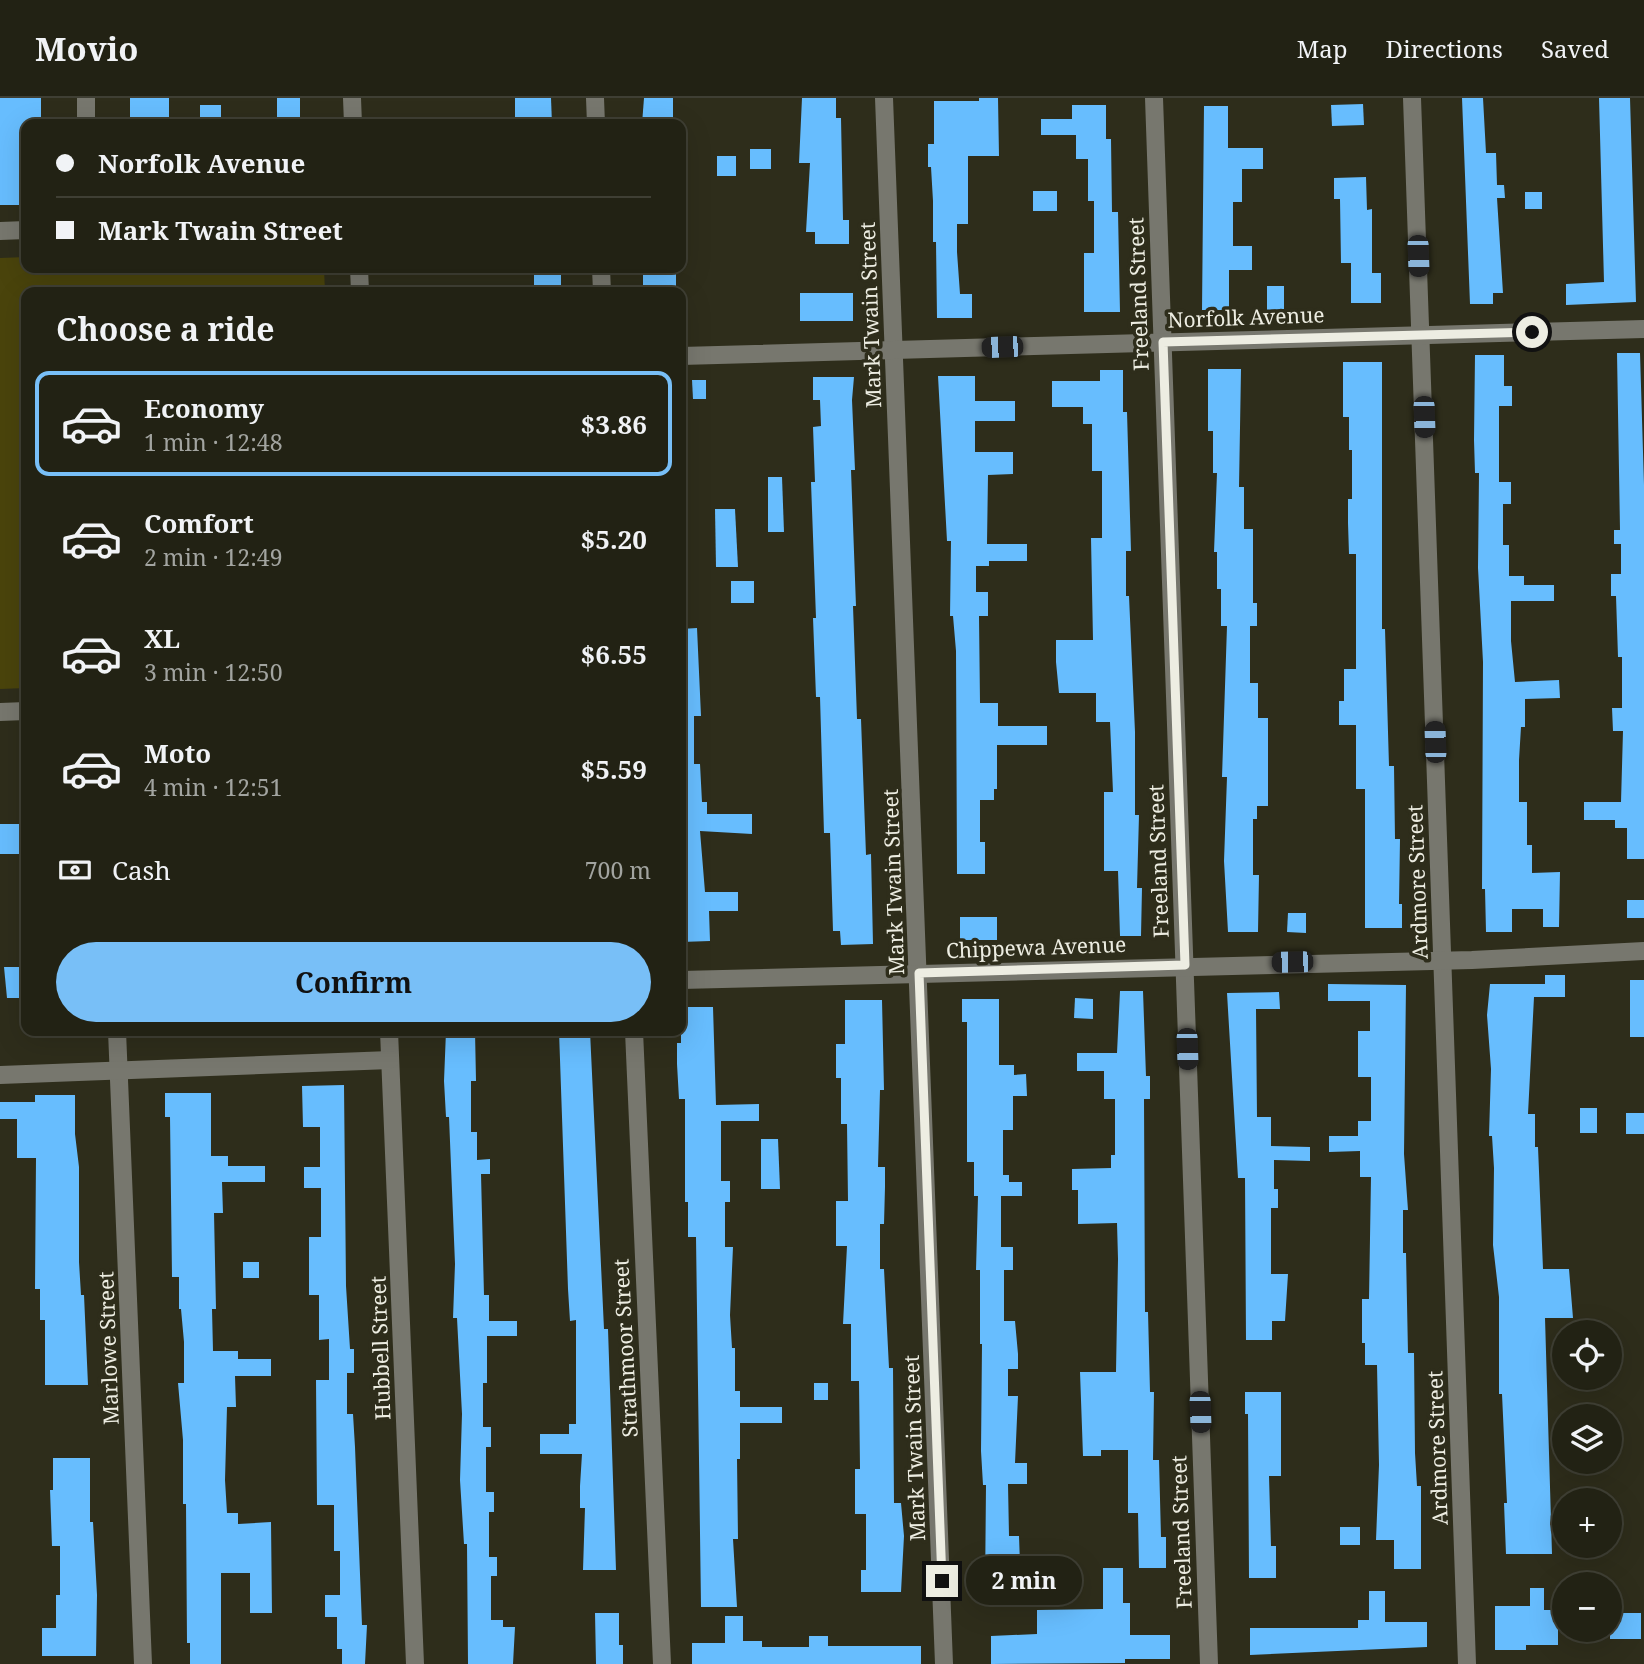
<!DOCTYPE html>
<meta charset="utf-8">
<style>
:root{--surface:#222214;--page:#2e2f22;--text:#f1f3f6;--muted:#a2a4a0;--line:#3f3f34;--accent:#78bff7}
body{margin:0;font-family:"Noto Serif",serif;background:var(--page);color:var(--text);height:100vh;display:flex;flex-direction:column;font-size:26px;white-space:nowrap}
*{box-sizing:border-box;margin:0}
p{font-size:23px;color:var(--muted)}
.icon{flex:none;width:38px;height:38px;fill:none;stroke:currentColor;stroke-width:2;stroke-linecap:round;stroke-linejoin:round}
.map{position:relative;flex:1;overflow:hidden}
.side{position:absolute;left:21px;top:189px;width:665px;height:749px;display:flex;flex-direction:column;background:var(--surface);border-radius:14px;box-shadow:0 7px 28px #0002,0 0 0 2px var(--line)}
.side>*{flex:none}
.top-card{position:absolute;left:21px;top:21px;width:665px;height:154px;border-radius:14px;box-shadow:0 7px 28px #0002,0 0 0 2px var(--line);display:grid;align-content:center;height:154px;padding:0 35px;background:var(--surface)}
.fabs{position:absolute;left:1552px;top:1222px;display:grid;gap:14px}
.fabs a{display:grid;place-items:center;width:70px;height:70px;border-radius:50%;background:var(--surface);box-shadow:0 7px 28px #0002,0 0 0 2px var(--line);font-size:35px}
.end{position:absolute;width:32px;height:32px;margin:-16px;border:9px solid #edede2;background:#111;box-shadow:0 0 0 4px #111}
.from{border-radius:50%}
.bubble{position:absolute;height:49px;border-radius:24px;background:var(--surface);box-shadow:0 7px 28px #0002,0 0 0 2px var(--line);font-size:23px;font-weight:700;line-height:49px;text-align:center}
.car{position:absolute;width:21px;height:42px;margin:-21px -10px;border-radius:9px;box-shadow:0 0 5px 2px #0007;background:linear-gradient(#222 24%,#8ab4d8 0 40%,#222 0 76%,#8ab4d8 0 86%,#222 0)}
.top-card b{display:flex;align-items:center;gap:24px;height:66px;font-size:26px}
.top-card b+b{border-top:2px solid var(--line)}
.top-card i{width:18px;height:18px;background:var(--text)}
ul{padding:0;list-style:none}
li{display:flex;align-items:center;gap:21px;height:105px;margin:0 14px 10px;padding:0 21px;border:4px solid transparent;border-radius:14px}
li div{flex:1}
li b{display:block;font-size:26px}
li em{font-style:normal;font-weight:700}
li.current{border-color:var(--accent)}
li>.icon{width:63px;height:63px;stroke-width:1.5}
h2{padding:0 35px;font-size:32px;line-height:84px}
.pay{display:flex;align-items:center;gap:18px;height:77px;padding:0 35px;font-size:26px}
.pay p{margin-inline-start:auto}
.primary-button{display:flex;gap:14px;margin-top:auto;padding:14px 35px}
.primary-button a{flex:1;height:80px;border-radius:42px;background:var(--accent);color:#111;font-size:28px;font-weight:700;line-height:80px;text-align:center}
header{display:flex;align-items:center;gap:42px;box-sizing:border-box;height:98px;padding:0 35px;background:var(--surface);border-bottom:2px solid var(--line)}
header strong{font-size:33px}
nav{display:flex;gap:38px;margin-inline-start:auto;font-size:24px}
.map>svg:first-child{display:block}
.green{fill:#4a440c}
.building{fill:#67bdfe}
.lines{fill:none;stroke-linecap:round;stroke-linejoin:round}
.minor{stroke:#77776e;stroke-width:18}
.route{stroke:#edede2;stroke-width:9}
.labels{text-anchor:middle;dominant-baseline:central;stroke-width:7;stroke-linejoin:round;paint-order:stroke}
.street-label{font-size:21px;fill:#edede2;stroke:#2e2d1b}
</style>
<header>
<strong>Movio</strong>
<nav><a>Map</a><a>Directions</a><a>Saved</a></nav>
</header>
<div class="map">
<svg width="1644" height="1566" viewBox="0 0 1644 1566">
<rect width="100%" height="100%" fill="#2e2d1b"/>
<path class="green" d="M26 159V170H324L325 194H26V590L0 591V160Z"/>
<g class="building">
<path d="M0 0H41V26H26V107H0Z"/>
<path d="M130 0H169V23L130 24Z"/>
<rect x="277" y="0" width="23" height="26"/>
<path d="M515 0H551L552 26 515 25Z"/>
<path d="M644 0H673V26H642Z"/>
<path d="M802 0H836V20H841L843 122H849V146H815V134H806L810 65H799Z"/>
<path d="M979 0H998L999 58H968V126H957V154L960 196H972V220H937L936 144H933V103L931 69H928V46H934V3H979Z"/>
<path d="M1462 0H1483L1486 55H1496L1497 87H1504L1505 100H1497L1503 195H1493V206H1470Z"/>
<path d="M1599 0H1630L1636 204 1566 207V186L1604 184Z"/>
<path d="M1363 6 1364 27 1332 28 1331 7Z"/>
<rect x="200" y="7" width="21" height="19"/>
<path d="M1072 7H1106V41H1111L1112 114H1118L1120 214H1084V155H1094V103H1088V61H1076V37H1041V21H1072Z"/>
<path d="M1204 8H1228V50H1263V71H1242V104H1233V148H1252V172H1229V212H1202Z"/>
<rect x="750" y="51" width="21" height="20"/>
<rect x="717" y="58" width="19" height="20"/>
<path d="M1366 79 1367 112 1372 111V175H1381V205H1351V165H1341L1340 101H1334V80Z"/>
<rect x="1033" y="93" width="24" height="20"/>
<rect x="1525" y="94" width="17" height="17"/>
<rect x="534" y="170" width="27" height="20"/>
<rect x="643" y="170" width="33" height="18"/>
<path d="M1267 188H1284V211L1267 212Z"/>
<rect x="800" y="195" width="53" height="28"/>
<path d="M1617 255H1640L1644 387V761H1627V730H1615V722H1584V704H1621L1623 633H1613L1612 610H1622V559H1618L1616 498H1611V476H1621V446H1614V432H1620Z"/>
<path d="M1475 257H1504V288H1512V308H1499V384H1511V406H1503V447H1509V478H1524V487H1554V503H1511V543L1515 584 1559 582 1560 600 1525 601V629H1521L1519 662V704H1527V747H1532V775L1560 774 1559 829H1543V811H1512V834H1486L1485 791H1482L1483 564 1478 470 1479 375H1475L1474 342Z"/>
<path d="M1343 264H1382V531H1385L1389 668H1394L1395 741H1400L1399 806H1402V830H1365V691H1356V627H1339V603H1344V571H1356V456H1349L1348 425V401H1352V352H1349V319H1343Z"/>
<path d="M1208 271H1241L1239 389H1244V431H1253V505H1257V528H1250V585H1258V620H1268V708H1257V721H1253V777H1259L1258 834H1228L1224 763 1227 679H1222L1227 528H1221V491H1217V454H1214L1217 375H1213V333H1208Z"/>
<path d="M1100 272H1123V314H1127L1131 453H1126V498H1129L1135 634V717H1139L1137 790H1142L1141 838H1120L1118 773H1104V694H1113L1110 624H1096V595H1059L1056 564V542H1093L1091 440H1102V373H1092V326H1083V309H1052V283H1100Z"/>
<path d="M938 278H975V303H1015V323H975V354H1013V376L988 377 987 446H1027V463H989V468H976V494H988V518H979L980 605H998V628H1047V647H997V691H994V702H980V744H985V776H957L956 553 953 518H950L951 443H947Z"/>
<path d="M813 279H854L852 302 855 372H851L856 508H853L857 621H861L866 757 871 756 873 846 841 847 840 833H833L830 735H824L820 599H816L813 520H816L811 384H815L813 329 821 328 820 302H813Z"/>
<path d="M692 282H706V301H693Z"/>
<path d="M768 379H782L784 434H768Z"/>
<path d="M715 411H735L738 469H716Z"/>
<rect x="731" y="483" width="23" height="22"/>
<path d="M697 530 701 618H694V666H700L702 704H707V716H752V736L700 733 705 794H738V813H709L710 843 681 844V531Z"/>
<rect x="0" y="726" width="26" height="30"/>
<rect x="1627" y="802" width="17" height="18"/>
<path d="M1288 815H1306V835L1287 834Z"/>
<rect x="960" y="819" width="37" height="23"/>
<path d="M4 869H22V900H7Z"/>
<path d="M1545 877H1565V899H1534L1528 1016H1535V1049H1538L1543 1171H1569L1573 1220H1545L1552 1456H1506L1504 1405H1507L1502 1296H1499V1199L1493 1147 1494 1070 1492 1038H1489L1491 971 1487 917 1490 886H1545Z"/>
<rect x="1630" y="882" width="14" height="57"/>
<path d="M1328 886 1406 887 1404 1056 1408 1112H1403V1155H1406L1408 1255H1414L1415 1355 1417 1388H1421V1471H1394V1442H1376L1379 1367 1377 1267H1365V1245H1362V1201H1369L1371 1079H1360V1053L1329 1054V1038H1358V1023H1371V979H1358V933H1370V903H1328Z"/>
<path d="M1120 893H1143L1146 978H1150V1001H1144L1145 1214H1148L1150 1294H1154L1153 1362H1159L1161 1439H1166V1470H1139L1138 1415H1128V1352H1101V1358H1083L1080 1274H1116L1118 1161 1117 1125 1078 1126V1092H1072V1071L1111 1070V1057H1115V1001H1104V973H1077V955H1117Z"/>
<path d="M1279 894 1280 911H1256L1257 1019H1271V1048L1310 1049V1063L1274 1062V1091H1278V1110H1271V1176H1288L1285 1223H1272V1242H1246L1245 1080H1238L1227 895Z"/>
<path d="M1075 900 1093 901V921L1074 920Z"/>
<path d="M962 901H999V967H1014V977L1026 976 1027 998H1013V1032H1003V1077H1009V1084H1022V1098H1001V1149H1013V1172H1004V1223H1015L1018 1256V1271H1008V1298H1018L1015 1365H1027V1386H1008L1009 1438H1019L1021 1494H985L986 1387H983L981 1353 982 1246H980V1172H976L978 1098H974V1064H967V924H962Z"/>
<path d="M845 902H882L884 992H880L878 1069H885V1089L884 1126H880V1171H884L889 1270H893L894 1405H901L904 1438 901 1494H861V1472H866V1416H855V1371H860L859 1283H851V1226H843L847 1148H836V1103H848L847 1026H841V980H836V946H845Z"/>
<path d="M681 909H713L716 1007 759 1006V1023H721V1083H730V1104H725V1149H733L730 1217 732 1250H735V1293H740V1309H782V1325H740V1361H737L738 1441H733L737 1509H701L696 1139H688V1104H685V1001H679L677 966V945H681Z"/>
<path d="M446 933H475L476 983H471V1034H477V1062L490 1061V1076H481L484 1197H489V1223H517V1238H487V1285H483V1329H491V1349H486V1394H494V1414H489V1459H497V1478H491V1522H503V1529H515L513 1566H468L467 1446H464L460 1382 462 1316 457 1220H453L455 1166 449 1019H446L444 983Z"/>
<path d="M559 933H590L604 1231H608L616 1472H583L585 1410H580V1388L582 1356H540V1336H569V1326H576V1222L570 1223 568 1191Z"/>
<path d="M344 987 346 1188 350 1251H354V1275H347V1316H353L355 1349 362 1527H367L365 1566H342V1551H337V1519H325V1497H340V1453H334V1407H317L316 1282H329V1241L319 1242V1197H309V1139H321V1090H304V1069H320V1029H303L302 988Z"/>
<path d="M165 995H211V1058H228V1068H265V1084H222L223 1115H214L216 1211H212L213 1253H238V1261H271V1278H235L236 1309H227L225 1382 227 1415H238V1426L271 1424 272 1515H250V1475H221V1566H190V1545H187L186 1406H183V1342L178 1285H184V1244L181 1211H179V1179H172L170 1019H165Z"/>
<path d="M35 997H75V1036L79 1069V1164L81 1197H84L88 1287H45V1222H40V1191H35L36 1060H17V1021H0V1004H35Z"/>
<rect x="1580" y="1010" width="17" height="25"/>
<rect x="1626" y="1015" width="18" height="21"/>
<path d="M761 1041H778L780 1091H761Z"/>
<rect x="243" y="1164" width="16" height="16"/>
<rect x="814" y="1285" width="14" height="17"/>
<path d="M1245 1294H1281V1378H1269L1271 1448H1276V1480H1249L1248 1316H1245Z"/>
<path d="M53 1360H90V1424H93L97 1497 96 1558H42V1530H56V1497H60V1448H52L50 1392H53Z"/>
<rect x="1340" y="1429" width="20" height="18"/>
<path d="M1103 1470H1123V1505H1130V1537H1170V1561H1125V1565L991 1566V1538L1037 1536V1512L1103 1511Z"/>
<path d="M1530 1490H1544V1512H1558V1547H1526V1552H1495V1508H1530Z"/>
<path d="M1369 1493H1385V1524H1427V1549L1250 1557V1530H1358V1522H1369Z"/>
<path d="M595 1515H619V1547H623V1566H596Z"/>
<rect x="1610" y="1515" width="31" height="26"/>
<path d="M725 1518H743V1543H762V1549H809V1538H828V1548H921V1566H692V1545H725Z"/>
</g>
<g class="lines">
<g class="minor">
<path d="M86 0V26"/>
<path d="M352 0 353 26"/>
<path d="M595 0 596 26"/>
<path d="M884 0 944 1566"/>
<path d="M1154 0 1209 1566"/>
<path d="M1412 0 1467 1566"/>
<path d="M0 133 26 132"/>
<path d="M359 170 360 194"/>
<path d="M601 170 602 194"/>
<path d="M681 258 1644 231"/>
<path d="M0 614 26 613"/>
<path d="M681 882 1472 862 1644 853"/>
<path d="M117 933 143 1566"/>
<path d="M389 933 415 1566"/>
<path d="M634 933 662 1566"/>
<path d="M0 977 390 962"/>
</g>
</g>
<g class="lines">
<path class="route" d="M942 1483 919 875 1185 867 1163 244 1532 234"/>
</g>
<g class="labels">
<g class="street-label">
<text transform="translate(1138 196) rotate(-92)">Freeland Street</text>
<text transform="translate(870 217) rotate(-92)">Mark Twain Street</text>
<text transform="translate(1246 219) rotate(-2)">Norfolk Avenue</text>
<text transform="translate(1158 763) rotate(-92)">Freeland Street</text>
<text transform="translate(893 784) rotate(-92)">Mark Twain Street</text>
<text transform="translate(1417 784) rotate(-92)">Ardmore Street</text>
<text transform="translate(1036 849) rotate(-2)">Chippewa Avenue</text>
<text transform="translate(108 1250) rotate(-92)">Marlowe Street</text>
<text transform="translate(380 1250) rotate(-92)">Hubbell Street</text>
<text transform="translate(625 1250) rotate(-93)">Strathmoor Street</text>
<text transform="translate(914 1350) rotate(-92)">Mark Twain Street</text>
<text transform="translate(1437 1350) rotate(-92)">Ardmore Street</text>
<text transform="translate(1181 1434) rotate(-92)">Freeland Street</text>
</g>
</g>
</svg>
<div class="fabs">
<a><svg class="icon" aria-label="locate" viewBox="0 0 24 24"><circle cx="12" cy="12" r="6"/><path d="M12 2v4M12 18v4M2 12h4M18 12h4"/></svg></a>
<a><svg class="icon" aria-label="layers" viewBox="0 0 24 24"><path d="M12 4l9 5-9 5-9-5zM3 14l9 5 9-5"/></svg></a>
<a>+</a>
<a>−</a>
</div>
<i class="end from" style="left:1532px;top:234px"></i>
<i class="end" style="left:942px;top:1483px"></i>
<div class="bubble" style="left:966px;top:1458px;width:116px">2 min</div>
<i class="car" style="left:1418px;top:158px;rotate:178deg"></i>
<i class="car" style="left:1002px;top:249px;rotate:268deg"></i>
<i class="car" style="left:1424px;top:319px;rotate:178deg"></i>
<i class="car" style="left:1435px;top:644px;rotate:358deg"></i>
<i class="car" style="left:1292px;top:864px;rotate:269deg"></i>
<i class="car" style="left:1187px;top:951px;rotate:178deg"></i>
<i class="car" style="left:1200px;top:1314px;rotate:178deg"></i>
<div class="top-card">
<b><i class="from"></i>Norfolk Avenue</b>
<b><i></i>Mark Twain Street</b>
</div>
<section class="side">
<h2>Choose a ride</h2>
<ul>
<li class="current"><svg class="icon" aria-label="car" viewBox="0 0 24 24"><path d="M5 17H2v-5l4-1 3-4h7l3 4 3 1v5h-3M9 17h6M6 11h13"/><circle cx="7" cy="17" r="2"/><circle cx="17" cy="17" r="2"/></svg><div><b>Economy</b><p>1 min · 12:48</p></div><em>$3.86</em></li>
<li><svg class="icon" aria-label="car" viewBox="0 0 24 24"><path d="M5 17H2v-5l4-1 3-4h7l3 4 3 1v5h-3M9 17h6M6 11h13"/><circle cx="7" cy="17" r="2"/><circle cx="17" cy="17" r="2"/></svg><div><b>Comfort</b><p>2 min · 12:49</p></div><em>$5.20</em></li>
<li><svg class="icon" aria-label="car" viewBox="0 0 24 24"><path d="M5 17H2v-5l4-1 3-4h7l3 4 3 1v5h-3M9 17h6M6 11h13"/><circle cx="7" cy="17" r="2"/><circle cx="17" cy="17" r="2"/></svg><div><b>XL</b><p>3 min · 12:50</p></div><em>$6.55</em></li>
<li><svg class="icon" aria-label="car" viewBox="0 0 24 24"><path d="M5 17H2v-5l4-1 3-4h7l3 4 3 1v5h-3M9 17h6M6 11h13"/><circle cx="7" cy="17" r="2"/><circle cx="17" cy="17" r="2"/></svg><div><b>Moto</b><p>4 min · 12:51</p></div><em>$5.59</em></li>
</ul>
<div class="pay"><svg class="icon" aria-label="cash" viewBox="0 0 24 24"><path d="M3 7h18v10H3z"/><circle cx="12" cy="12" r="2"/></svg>Cash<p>700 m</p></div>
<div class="primary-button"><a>Confirm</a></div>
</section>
</div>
